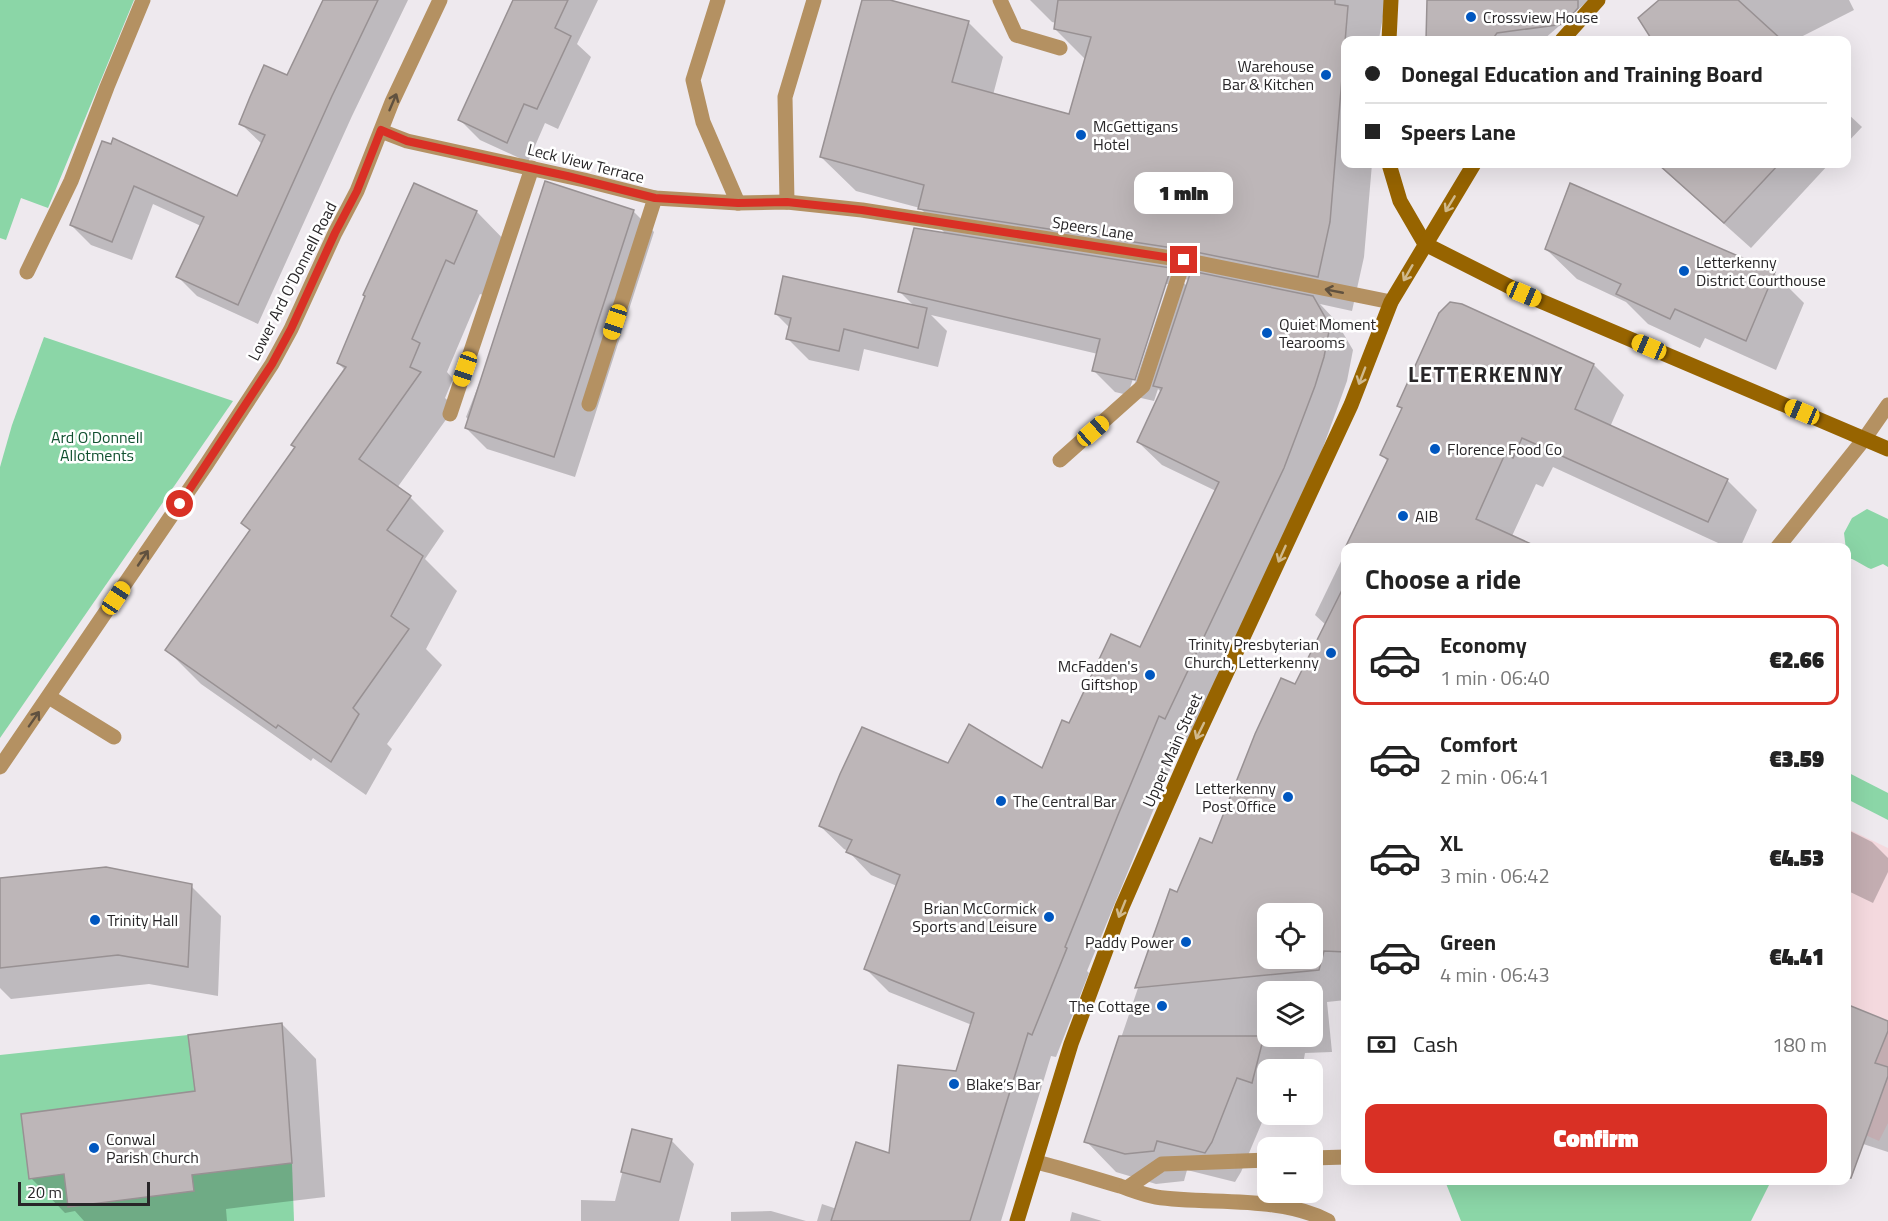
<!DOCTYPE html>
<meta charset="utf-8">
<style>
:root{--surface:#fff;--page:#f2f2f2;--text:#222;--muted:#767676;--line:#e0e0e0;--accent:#d93025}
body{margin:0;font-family:"Titillium Web",sans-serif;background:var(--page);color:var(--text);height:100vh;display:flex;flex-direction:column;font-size:22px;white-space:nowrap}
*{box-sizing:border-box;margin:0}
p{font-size:20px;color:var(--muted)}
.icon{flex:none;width:33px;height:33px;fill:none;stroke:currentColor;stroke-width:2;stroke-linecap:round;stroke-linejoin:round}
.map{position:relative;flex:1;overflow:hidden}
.side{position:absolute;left:1341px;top:543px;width:510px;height:642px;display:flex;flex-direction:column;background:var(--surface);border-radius:12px;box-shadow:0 6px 24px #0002}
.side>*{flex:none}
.top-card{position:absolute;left:1341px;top:36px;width:510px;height:132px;border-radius:12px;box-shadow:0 6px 24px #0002;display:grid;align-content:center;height:132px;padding:0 24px;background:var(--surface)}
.controls{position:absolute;left:1257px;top:903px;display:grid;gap:12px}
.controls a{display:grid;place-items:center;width:66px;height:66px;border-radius:12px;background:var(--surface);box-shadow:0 6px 24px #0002;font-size:30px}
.scale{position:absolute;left:18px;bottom:15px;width:132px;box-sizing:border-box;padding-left:6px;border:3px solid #282628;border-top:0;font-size:16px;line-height:21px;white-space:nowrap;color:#282628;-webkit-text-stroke:4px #fff;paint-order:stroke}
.end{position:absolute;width:27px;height:27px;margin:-14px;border:8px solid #d93025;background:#fff;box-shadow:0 0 0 3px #fff}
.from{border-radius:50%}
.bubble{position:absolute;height:42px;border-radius:12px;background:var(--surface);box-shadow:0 6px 24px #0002;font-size:20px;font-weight:800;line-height:42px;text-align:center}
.car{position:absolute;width:18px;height:36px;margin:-18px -9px;border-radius:8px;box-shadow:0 0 4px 2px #0007;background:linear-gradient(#f5c518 24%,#345 0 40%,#f5c518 0 76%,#345 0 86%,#f5c518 0)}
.top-card b{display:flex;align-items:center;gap:21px;height:57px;font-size:22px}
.top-card b+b{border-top:2px solid var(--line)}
.top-card i{width:15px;height:15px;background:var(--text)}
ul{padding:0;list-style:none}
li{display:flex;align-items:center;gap:18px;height:90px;margin:0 12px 9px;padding:0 12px;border:3px solid transparent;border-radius:12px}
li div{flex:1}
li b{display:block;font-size:22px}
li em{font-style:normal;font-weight:800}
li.on{border-color:var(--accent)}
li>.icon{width:54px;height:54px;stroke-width:1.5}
h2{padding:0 24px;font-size:27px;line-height:72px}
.pay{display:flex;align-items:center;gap:15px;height:66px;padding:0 24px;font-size:22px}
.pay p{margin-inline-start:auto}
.cta{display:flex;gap:12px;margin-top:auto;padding:12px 24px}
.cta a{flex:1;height:69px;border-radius:12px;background:var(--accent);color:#fff;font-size:24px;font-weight:800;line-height:69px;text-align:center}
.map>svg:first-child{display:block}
.commercial{fill:#f4d9de}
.green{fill:#8bd6a7}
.shadow{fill:#0003;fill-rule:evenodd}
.building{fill:#bdb6b8;stroke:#989193;stroke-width:1.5;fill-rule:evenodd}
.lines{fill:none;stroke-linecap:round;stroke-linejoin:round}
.lane{stroke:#b49162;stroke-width:15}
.street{stroke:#b49162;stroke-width:15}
.secondary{stroke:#976400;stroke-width:15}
.oneway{stroke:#60513f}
.oneway2{stroke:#d0b98c}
.route{stroke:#d93025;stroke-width:8}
.poi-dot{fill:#0057c0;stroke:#fff;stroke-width:2}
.labels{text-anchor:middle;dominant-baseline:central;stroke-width:5;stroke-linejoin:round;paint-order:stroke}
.poi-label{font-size:16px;fill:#282628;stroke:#fff;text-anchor:start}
.street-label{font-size:16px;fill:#282628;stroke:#fff}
.park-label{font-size:16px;fill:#10502f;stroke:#fff}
.district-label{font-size:22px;font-weight:bold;letter-spacing:1.5px;fill:#282628;stroke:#fff}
</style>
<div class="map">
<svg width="1888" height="1221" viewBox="0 0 1888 1221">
<rect width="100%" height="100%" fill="#eee9ee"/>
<path class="commercial" d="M1846 828 1888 848V1123L1879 1141 1847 1127Z"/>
<g class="green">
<path d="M0 0H134L48 208 21 198 6 240 0 238Z"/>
<path d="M44 337 233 401 0 738V467L12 425Z"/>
<path d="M1867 509 1888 519V567L1883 564 1871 569C1863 566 1854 558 1847 558L1844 533 1852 518Z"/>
<path d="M1847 772 1888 793V820L1847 799Z"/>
<path d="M188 1035 292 1163 294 1221H0V1055Z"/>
<path d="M1445 1181H1771L1751 1221H1461Z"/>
</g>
<g class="shadow">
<path d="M325 0H408L352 116 258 324 197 296 178 277 201 226 153 204 132 260 91 245 71 225 103 143 238 198 262 144 241 124 287 77Z"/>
<path d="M514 0H598L577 44 591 57 558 129 545 123 528 162 480 140 459 119Z"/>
<path d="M864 0H884L968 22 1003 57 993 95 1070 116 1086 60 1055 29 1056 23 1052 22 1030 0H1386L1379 39 1381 40H1346V164H1372L1364 257 1352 311 1320 304 1336 321 1353 350 1347 381 1307 492 1188 741 1183 738 1087 971 1089 973 1056 1057 1051 1056 1001 1221H817L822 1204 837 1209 890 1155 957 1073 972 1025 889 992 866 969 897 886 871 875 848 851 844 849 820 826 948 765 1043 770 1070 725 1140 649 1216 491 1162 465 1138 442 1162 393 1158 389 1154 401 1115 392 1094 371 1098 354 931 315 947 331 938 367 864 349 859 371 809 360 788 339 790 328 776 314 916 308 900 292 946 234 920 208 856 191 821 157ZM1179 278 1189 280 1187 286ZM1164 284H1168L1133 389 1130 388Z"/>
<path d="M1429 0H1589L1543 40H1426Z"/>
<path d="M1661 0H1849L1854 10 1795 40H1654L1640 19Z"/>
<path d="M1846 112 1862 127 1846 144Z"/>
<path d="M1657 164H1829L1751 248Z"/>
<path d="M633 211 654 232 575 477 487 449 466 428 469 420 466 417 484 371Z"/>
<path d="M477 212 511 247 489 297 480 294 447 372 453 379 445 398 455 407 397 488 410 497 444 531 425 559 457 591 426 649 442 665 387 744 392 749 366 795 313 758 311 761 201 684 167 650 251 531 243 523 297 448 345 370 338 363Z"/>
<path d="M1546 249 1774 273 1804 303 1776 370 1705 338 1700 348 1648 324 1626 302 1577 279Z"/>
<path d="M1462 305 1594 365 1624 395 1610 427 1727 480 1757 510 1740 548H1729L1553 467 1543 487 1536 484 1512 536 1347 548 1388 462 1382 455 1403 410 1399 406Z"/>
<path d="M1346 551V1000L1327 1002 1332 1052 1305 1053 1302 1070H1268V1108L1241 1172 1235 1182 1187 1170 1184 1181 1156 1184 1116 1172 1086 1141 1171 891 1178 894 1213 845 1296 686 1326 625 1315 615ZM1268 914H1312V958H1268ZM1268 992H1312V1036H1268Z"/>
<path d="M1846 829 1872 842 1888 858V872L1873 903 1846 890Z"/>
<path d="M0 880 191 886 221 916 218 996 149 984 11 999 0 988Z"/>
<path d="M1888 1023V1152L1857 1142 1846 1131Z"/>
<path d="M282 1024 316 1059 325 1197 226 1209 227 1221H84L75 1211 65 1213 31 1178 197 1093Z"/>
<path d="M633 1131 671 1140 694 1164 679 1221H581V1200L615 1201Z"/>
<path d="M771 1211 806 1221H731V1212Z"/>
<path d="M1072 1212 1102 1221H1070Z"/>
</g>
<g class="building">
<path d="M323 0H378L332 96 238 305 176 277 204 217 134 186 112 242 70 225 102 141 111 144 113 138 237 196 265 135 239 124 250 97 264 65 287 75Z"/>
<path d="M513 0H568L555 28 571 36 537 109 524 104 507 143 458 120Z"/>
<path d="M862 0H890L969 21 952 82 1069 114 1091 37 1054 29 1058 0H1335V4L1348 6 1330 222 1318 277 1186 250 918 209 924 185 820 157Z"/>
<path d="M1427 0H1578V8L1564 24 1497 33 1492 40H1426Z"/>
<path d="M1659 0H1738L1782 40H1652L1638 18Z"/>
<path d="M1658 164H1779L1724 223Z"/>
<path d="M545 181 634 210 554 457 465 428Z"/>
<path d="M414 183 477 211 454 264 446 260 412 339 420 343 410 367 421 372 359 459 411 496 387 530 423 556 391 616 409 629 353 708 359 714 331 762 278 725 276 728 165 650 250 530 241 523 295 447 291 445 346 367 337 363 365 296 363 295Z"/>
<path d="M1570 183 1775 272 1746 341 1675 309 1670 319 1616 294 1621 284 1545 249Z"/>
<path d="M914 228 1171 268 1135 380 1092 371 1100 339 898 292Z"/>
<path d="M1191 271 1313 296 1330 326 1324 357 1315 386 1284 468 1165 719 1159 716 1118 815 1065 947 1067 948 1032 1035 1028 1033 970 1221H831L856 1142 889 1153 898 1065 956 1071 974 1013 864 969 900 875 846 852 852 840 819 826 840 774 862 727 948 763 969 724 1042 768 1062 720 1069 723 1111 634 1140 647 1219 482 1137 442 1162 388 1153 386Z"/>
<path d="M783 276 927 308 918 348 844 329 839 351 786 339 791 318 775 314Z"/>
<path d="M1450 302 1462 304 1594 364 1575 409 1728 479 1708 522 1522 438 1513 458 1505 454 1476 519 1540 548H1345L1388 459 1380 455 1402 408 1397 406 1439 313Z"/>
<path d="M1346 582V952L1324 951 1319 970 1135 988 1170 889 1177 892 1200 838 1212 843 1255 734 1281 678 1295 684ZM1268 914H1312V958H1268Z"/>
<path d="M106 867 192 884 188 967 118 955 0 968V878Z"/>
<path d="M1846 1004 1888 1021V1031L1875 1063 1888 1067V1076L1851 1178H1846Z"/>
<path d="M282 1023 292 1163 192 1175 194 1191 68 1207 64 1174 29 1179 21 1114 195 1091 188 1035Z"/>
<path d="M1119 1036H1264L1252 1083 1237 1078 1212 1142 1205 1153 1157 1141 1154 1151 1125 1154 1084 1142Z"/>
<path d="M632 1129 672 1139 660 1182 621 1172Z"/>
</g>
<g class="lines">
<g class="lane">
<path d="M718 0 693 80 703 122 738 203"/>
<path d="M1000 0 1016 35 1060 48"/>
<path d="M787 202 785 97 814 0"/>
<path d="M27 272 71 181 107 87 143 0"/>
<path d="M450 414 532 168"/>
<path d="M1060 460 1143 386 1184 260"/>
<path d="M1777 548 1865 438 1888 405"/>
<path d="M49 697 114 737"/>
<path d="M1312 1158 1346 1157"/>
<path d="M1036 1162C1065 1169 1092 1178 1120 1186 1132 1190 1144 1195 1156 1197 1209 1205 1279 1195 1328 1221"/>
<path d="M1127 1188 1162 1164 1268 1160"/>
</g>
<g class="street">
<path d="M381 131 407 141 584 180 655 198 738 203 787 202 862 210 1184 260 1391 302"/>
<path d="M589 404 655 198"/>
<path d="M0 767 206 465 272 364 291 329 335 233 357 191 392 102 440 0"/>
</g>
<g class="secondary">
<path d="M1389 40 1391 0"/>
<path d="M1562 40 1598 0"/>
<path d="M1389 164 1400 201 1425 244"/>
<path d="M1425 244 1524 294 1888 449"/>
<path d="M1017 1221 1071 1044 1122 907 1192 747 1351 405 1391 302 1474 164"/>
</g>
</g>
<defs><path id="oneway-shaft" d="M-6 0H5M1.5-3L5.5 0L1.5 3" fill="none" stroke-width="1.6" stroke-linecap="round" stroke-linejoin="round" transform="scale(1.5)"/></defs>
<g class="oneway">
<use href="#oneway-shaft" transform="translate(393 102) rotate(-67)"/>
<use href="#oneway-shaft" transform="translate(1334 291) rotate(-169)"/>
<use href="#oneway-shaft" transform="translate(143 558) rotate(-56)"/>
<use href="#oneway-shaft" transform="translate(34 719) rotate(-55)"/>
</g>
<g class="oneway2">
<use href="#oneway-shaft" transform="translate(1450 204) rotate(121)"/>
<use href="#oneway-shaft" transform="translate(1408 273) rotate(120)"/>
<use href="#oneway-shaft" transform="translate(1362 376) rotate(111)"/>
<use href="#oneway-shaft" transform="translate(1282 554) rotate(114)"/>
<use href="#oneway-shaft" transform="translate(1200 731) rotate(116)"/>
<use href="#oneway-shaft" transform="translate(1122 909) rotate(112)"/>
</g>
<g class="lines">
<path class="route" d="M180 504 272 364 291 329 335 233 357 191 381 130 407 141 567 176 655 198 738 203 787 202 862 210 1184 260"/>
</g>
<g class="poi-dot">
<circle cx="1471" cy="17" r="6"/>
<circle cx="1326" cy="75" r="6"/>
<circle cx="1081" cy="135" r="6"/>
<circle cx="1684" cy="271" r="6"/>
<circle cx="1267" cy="333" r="6"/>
<circle cx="1435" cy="449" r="6"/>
<circle cx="1403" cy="516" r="6"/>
<circle cx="1331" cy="653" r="6"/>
<circle cx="1150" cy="675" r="6"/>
<circle cx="1288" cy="797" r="6"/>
<circle cx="1001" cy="801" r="6"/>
<circle cx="1049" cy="917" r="6"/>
<circle cx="95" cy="920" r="6"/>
<circle cx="1186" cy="942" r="6"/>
<circle cx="1162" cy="1006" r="6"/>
<circle cx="954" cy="1084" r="6"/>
<circle cx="94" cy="1148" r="6"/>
</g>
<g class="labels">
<g class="poi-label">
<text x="1483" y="17">Crossview House</text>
<text x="1314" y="66" text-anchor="end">Warehouse<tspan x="1314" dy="18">Bar &amp; Kitchen</tspan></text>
<text x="1093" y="126">McGettigans<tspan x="1093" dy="18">Hotel</tspan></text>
<text x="1696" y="262">Letterkenny<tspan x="1696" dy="18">District Courthouse</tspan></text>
<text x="1279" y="324">Quiet Moment<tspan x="1279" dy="18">Tearooms</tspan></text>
<text x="1447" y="449">Florence Food Co</text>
<text x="1415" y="516">AIB</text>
<text x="1319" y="644" text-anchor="end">Trinity Presbyterian<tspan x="1319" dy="18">Church, Letterkenny</tspan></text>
<text x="1138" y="666" text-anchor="end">McFadden's<tspan x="1138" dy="18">Giftshop</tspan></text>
<text x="1276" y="788" text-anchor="end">Letterkenny<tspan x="1276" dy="18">Post Office</tspan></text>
<text x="1013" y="801">The Central Bar</text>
<text x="1037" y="908" text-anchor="end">Brian McCormick<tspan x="1037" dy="18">Sports and Leisure</tspan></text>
<text x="107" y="920">Trinity Hall</text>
<text x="1174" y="942" text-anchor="end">Paddy Power</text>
<text x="1150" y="1006" text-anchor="end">The Cottage</text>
<text x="966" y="1084">Blake’s Bar</text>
<text x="106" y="1139">Conwal<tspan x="106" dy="18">Parish Church</tspan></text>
</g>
<g class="street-label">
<text transform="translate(586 163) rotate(14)">Leck View Terrace</text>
<text transform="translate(1093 228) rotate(9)">Speers Lane</text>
<text transform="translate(292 281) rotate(-63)">Lower Ard O'Donnell Road</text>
<text transform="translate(1172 750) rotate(-66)">Upper Main Street</text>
</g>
<g class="park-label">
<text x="97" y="437">Ard O'Donnell<tspan x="97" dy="18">Allotments</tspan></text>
</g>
<g class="district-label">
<text x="1486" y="374">LETTERKENNY</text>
</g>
</g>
</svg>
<div class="controls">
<a><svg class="icon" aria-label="locate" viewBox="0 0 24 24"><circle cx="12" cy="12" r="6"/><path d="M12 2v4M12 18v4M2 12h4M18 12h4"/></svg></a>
<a><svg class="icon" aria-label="layers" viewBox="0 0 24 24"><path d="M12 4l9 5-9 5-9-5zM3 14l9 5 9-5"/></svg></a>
<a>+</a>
<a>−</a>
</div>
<div class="scale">20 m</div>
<i class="end from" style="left:180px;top:504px"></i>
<i class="end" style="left:1184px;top:260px"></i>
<div class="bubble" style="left:1134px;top:172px;width:99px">1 min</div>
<i class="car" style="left:1524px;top:294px;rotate:113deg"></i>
<i class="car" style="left:615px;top:322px;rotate:198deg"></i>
<i class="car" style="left:1649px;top:347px;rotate:293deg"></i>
<i class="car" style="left:465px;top:369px;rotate:199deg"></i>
<i class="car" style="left:1802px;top:412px;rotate:293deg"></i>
<i class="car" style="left:1093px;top:431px;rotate:49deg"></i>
<i class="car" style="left:116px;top:598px;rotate:34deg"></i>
<div class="top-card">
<b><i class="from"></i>Donegal Education and Training Board</b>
<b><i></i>Speers Lane</b>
</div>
<section class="side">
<h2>Choose a ride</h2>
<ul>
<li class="on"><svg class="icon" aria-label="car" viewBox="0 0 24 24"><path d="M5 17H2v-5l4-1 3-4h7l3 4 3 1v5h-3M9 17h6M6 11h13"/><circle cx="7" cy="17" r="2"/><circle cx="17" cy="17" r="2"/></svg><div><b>Economy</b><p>1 min · 06:40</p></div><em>€2.66</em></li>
<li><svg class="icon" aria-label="car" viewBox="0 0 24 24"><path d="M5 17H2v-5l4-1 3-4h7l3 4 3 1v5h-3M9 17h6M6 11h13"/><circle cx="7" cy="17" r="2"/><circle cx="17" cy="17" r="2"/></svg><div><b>Comfort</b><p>2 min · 06:41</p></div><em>€3.59</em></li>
<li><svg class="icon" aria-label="car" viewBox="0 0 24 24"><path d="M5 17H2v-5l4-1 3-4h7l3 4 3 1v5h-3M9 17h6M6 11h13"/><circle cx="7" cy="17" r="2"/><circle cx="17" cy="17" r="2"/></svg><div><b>XL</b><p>3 min · 06:42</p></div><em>€4.53</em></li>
<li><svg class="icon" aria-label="car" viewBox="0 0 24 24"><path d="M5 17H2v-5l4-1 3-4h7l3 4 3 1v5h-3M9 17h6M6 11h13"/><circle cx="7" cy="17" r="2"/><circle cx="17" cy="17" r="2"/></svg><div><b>Green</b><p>4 min · 06:43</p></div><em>€4.41</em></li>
</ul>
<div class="pay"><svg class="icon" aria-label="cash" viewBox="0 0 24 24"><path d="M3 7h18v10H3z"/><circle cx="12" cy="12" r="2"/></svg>Cash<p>180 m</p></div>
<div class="cta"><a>Confirm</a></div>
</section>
</div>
